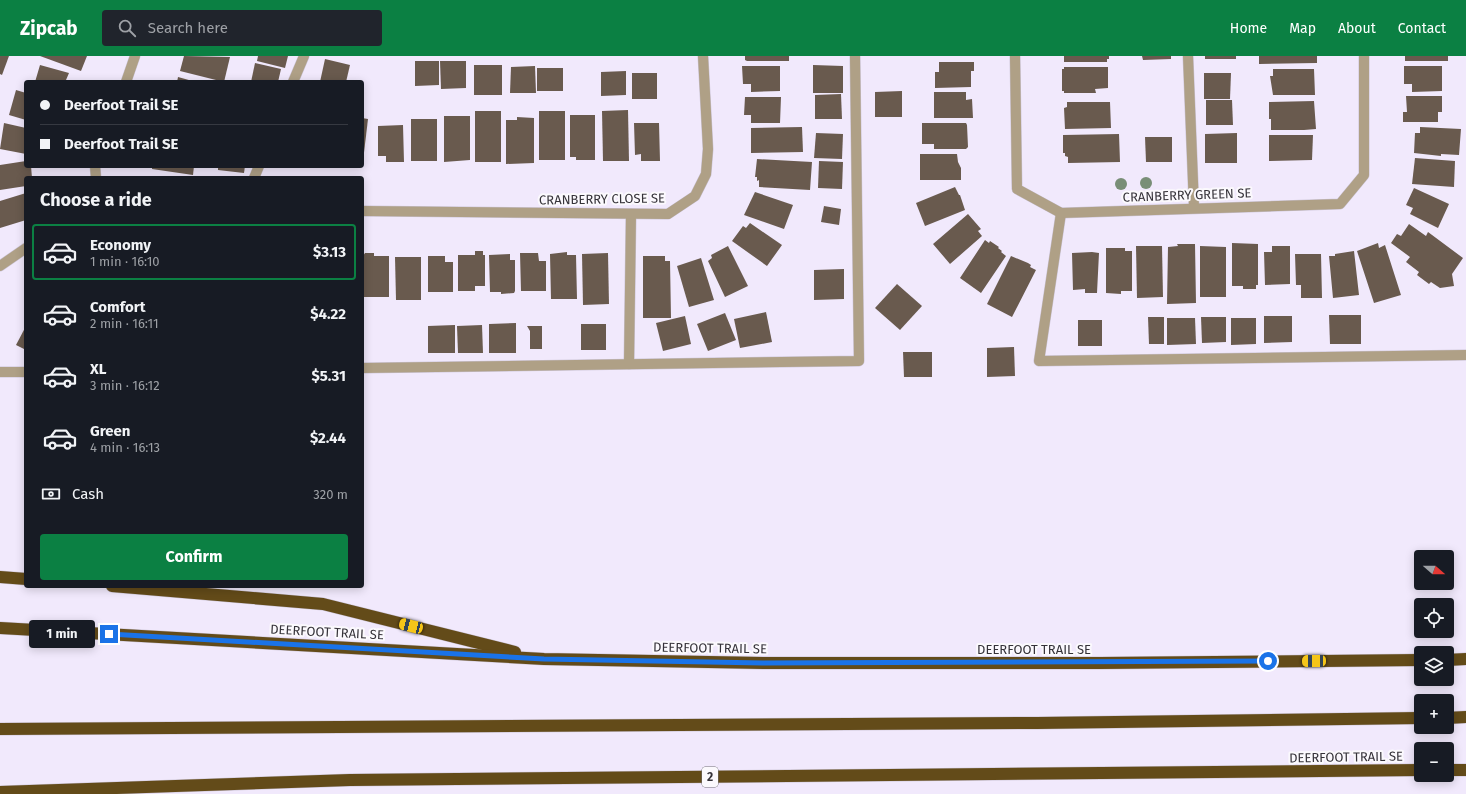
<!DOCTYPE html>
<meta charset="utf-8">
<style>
:root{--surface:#171b24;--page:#20242c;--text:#f1f3f6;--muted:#9ea1a6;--line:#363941;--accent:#0b8043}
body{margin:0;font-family:"Fira Sans",sans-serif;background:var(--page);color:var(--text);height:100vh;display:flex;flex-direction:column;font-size:15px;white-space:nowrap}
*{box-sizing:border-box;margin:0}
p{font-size:13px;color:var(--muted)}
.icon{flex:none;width:22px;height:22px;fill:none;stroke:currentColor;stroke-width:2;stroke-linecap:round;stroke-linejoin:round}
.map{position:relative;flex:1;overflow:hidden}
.side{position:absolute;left:24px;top:120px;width:340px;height:412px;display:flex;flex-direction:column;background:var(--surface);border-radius:4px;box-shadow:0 2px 10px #0003}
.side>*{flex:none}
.top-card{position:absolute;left:24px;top:24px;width:340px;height:88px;border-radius:4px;box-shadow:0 2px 10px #0003;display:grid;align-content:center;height:88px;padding:0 16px;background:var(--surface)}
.needle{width:26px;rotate:110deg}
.fabs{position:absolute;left:1414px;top:494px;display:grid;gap:8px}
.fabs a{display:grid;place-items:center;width:40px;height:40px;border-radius:4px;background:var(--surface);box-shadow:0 2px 10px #0003;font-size:20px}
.end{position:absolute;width:18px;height:18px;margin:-9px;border:5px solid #1a73e8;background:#fff;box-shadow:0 0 0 2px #fff}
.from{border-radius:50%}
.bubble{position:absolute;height:28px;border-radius:4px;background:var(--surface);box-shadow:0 2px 10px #0003;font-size:13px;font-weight:700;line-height:28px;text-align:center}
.car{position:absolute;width:12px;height:24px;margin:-12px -6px;border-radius:5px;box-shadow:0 0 3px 1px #0007;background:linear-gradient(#f5c518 24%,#345 0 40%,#f5c518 0 76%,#345 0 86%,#f5c518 0)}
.top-card b{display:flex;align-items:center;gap:14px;height:38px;font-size:15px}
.top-card b+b{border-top:1px solid var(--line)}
.top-card i{width:10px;height:10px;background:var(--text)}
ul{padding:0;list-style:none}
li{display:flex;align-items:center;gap:12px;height:56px;margin:0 8px 6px;padding:0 8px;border:2px solid transparent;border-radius:4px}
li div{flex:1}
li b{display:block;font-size:15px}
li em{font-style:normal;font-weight:700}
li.current{border-color:var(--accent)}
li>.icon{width:36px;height:36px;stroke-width:1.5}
h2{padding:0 16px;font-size:18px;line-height:48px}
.pay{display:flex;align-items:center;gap:10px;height:44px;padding:0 16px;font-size:15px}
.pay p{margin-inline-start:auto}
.cta{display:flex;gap:8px;margin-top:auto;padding:8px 16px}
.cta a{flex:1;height:46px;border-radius:4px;background:var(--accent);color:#fff;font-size:16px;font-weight:700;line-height:46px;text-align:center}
header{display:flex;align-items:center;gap:24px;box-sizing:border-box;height:56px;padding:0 20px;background:var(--accent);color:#fff}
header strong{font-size:19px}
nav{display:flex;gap:22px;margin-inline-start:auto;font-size:14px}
.search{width:280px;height:36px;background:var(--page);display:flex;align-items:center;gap:10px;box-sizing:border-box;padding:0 14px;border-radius:4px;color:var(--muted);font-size:15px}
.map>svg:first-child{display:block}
.building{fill:#695a4e}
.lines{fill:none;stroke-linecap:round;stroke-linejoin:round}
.lane-casing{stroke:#cbc4d5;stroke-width:11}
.street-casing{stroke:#cbc4d5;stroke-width:11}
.highway-casing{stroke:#cbc4d5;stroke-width:13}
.lane{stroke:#afa086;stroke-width:10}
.street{stroke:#afa086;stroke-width:10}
.highway{stroke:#634b19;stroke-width:12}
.tree{fill:#798e77}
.route{stroke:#1a73e8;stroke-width:5}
.labels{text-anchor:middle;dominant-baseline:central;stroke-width:4;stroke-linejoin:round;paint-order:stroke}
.shield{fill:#fbf9fd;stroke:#706e74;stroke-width:1}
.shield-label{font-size:12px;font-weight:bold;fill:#353239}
.street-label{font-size:13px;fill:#353239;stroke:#fbf9fd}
</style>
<header>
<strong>Zipcab</strong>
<div class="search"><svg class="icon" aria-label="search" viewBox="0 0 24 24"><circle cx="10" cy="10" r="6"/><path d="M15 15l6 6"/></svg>Search here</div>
<nav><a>Home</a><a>Map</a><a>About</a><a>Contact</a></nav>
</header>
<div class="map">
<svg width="1466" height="738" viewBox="0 0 1466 738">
<rect width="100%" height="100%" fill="#f1e9fc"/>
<g class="building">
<path d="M0 0H9L2 19 0 18Z"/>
<path d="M40 0H87L81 15Z"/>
<path d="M184 0 230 1 224 26 180 15Z"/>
<path d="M258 0H288L285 12 257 5Z"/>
<path d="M745 0H789V5H747L745 4Z"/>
<path d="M1064 0H1109V3H1107V6H1064Z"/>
<path d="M1142 0H1171V3L1143 4Z"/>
<rect x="1205" y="0" width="31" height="3"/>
<path d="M1259 0H1317V7L1259 8Z"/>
<rect x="1405" y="0" width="43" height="5"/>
<path d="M325 3 350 9 346 26H320Z"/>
<path d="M415 5H439V29L415 30Z"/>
<path d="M440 5H466V32L441 33Z"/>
<path d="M939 6H974V15H971V31L935 32V16H939Z"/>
<path d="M255 7 281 13 278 26H251Z"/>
<path d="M40 9 69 17 66 24 72 26H35Z"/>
<rect x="474" y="9" width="28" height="30"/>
<path d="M813 9 843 10V37H813Z"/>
<path d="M535 10 536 37H510L511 11Z"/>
<path d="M742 10H780V35L751 36V28H743Z"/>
<path d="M1404 10H1442V35L1412 36V28H1404Z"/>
<path d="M1064 11H1108V32L1095 33 1096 37H1064V35H1062V13H1064Z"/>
<rect x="537" y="12" width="26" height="23"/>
<path d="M1273 13H1314L1315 39H1273L1270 20H1273Z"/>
<path d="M626 15V39L601 40V16Z"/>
<rect x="632" y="17" width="25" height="26"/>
<path d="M1204 17H1231L1230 43H1204Z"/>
<path d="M178 21 196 26H177Z"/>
<path d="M16 34 26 37V64L9 59Z"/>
<path d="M902 35V61H875V36Z"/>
<path d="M934 36H966V44L972 43 973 62H934Z"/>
<path d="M841 38 842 63H815V39Z"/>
<path d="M1406 40H1442V56H1438V66H1403V56H1407Z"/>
<path d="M745 41H781L780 67H751V59H744Z"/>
<path d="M1206 44H1232L1233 69H1206Z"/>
<path d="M1314 45 1316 73 1304 74H1271V63H1269V46Z"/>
<path d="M1067 46H1110L1111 72 1065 73 1064 52 1067 51Z"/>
<path d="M628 54 629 105H603L602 55Z"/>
<rect x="475" y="55" width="26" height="51"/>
<rect x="539" y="55" width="26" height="49"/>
<path d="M570 59H595V104H576V101H570Z"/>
<path d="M444 60H470V104L444 106Z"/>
<path d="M517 61 534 62V107L506 108V64H517Z"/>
<path d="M362 62 368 63 363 105H362Z"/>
<rect x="411" y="63" width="26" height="42"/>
<path d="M4 67 26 72V98L0 93Z"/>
<path d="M634 67H659L660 105H641V98L635 99Z"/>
<path d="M922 67H966L967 69 968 91 966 93H934V88H922Z"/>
<path d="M403 69 404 106H386V100H378V70Z"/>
<path d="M802 71 803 96 751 97V72Z"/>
<path d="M1420 71 1461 73 1459 99 1441 98V100L1414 97 1415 77H1420Z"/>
<path d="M816 77 843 78 842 103 814 102Z"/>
<path d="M1237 77V107H1205V78Z"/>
<path d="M1119 78 1120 106 1068 107V101L1065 100V97H1063V79Z"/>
<path d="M1269 79H1313L1312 104 1269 105Z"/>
<path d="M1145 81H1172V106H1146Z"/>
<path d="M920 98H957L958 106 961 112V124H920Z"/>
<path d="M1415 102 1455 105 1454 131 1412 128Z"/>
<path d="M757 103 812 106 810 134 759 131V124L757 125V121H755Z"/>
<path d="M26 105V110H31L32 122H26V130L0 134V109Z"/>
<path d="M819 105 843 106 842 133 818 132Z"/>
<path d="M152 110H194L193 119 152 113Z"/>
<path d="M218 110H245L244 117 218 114Z"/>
<path d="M955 131 959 139H960L965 154 925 170 916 147Z"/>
<path d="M1414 132 1449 148 1438 172 1410 158 1413 152 1406 149Z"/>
<path d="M755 136 793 149 784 173 744 159Z"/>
<path d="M26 137V164L0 172V145Z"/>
<path d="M824 150 841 153 839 169 821 166Z"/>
<path d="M968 158 981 173 978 175 982 180 950 208 933 188Z"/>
<path d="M750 167 782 189 767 210 732 185 743 170 746 172Z"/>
<path d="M1409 168 1426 180 1428 176 1463 202 1452 218 1454 230 1440 232 1431 226 1429 228 1417 219 1419 216 1406 206 1410 201 1391 187 1397 178 1401 180Z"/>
<path d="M985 184 989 187 990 185 999 191 998 192 1002 195 1001 196 1006 200 981 237 960 222Z"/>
<path d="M1232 187 1258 188V229H1256V233H1243V230H1232Z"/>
<path d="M1378 187 1379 192 1385 189 1401 239 1374 247 1357 195Z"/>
<path d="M1177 188H1195L1196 247 1167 248 1168 191 1178 190Z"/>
<path d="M728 190 748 230 725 241 708 205 712 202 711 199Z"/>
<path d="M1136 190H1162L1163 241 1137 242Z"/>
<path d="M1200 190 1226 191V241H1200Z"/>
<path d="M1272 190H1290V228L1265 229 1264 196H1272Z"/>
<path d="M1106 192H1125V195H1132V235H1121V238L1106 237Z"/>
<path d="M475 195H483V199H485V230H475V235H458V199H475Z"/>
<path d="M1354 195 1359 239 1333 242 1329 200H1335V198Z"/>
<path d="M567 196V199H576L577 243H551L550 198Z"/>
<path d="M1092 196 1099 197 1097 237H1085V233L1073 234 1072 197Z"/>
<path d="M365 197H374V200H389V241H364L363 200Z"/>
<path d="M520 197H538L539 205H546V235H521Z"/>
<path d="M608 197 609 248 583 249 582 198Z"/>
<path d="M510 198V204H515V235L514 237 501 238V236H490L489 199Z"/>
<path d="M1295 198H1321L1322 242H1301V229H1296Z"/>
<path d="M428 200H445V206H453V236H428Z"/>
<path d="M643 200H665V205H670L671 262H643Z"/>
<path d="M1011 200 1028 207 1031 209 1030 211 1036 214 1012 261 987 248Z"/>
<path d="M395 201H421V244H396Z"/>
<path d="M701 202 714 244 689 251 677 210Z"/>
<path d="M844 213V243L814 244V214Z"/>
<path d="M897 228 922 250 900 274 875 252Z"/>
<path d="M766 256 772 286 740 292 734 263Z"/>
<path d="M725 257 736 284 708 295 697 268Z"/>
<path d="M1329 259H1361V288H1330Z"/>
<path d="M685 260 691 288 663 295 656 267Z"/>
<path d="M1264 260H1292V286L1264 287Z"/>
<path d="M1148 261H1164V288H1149Z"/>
<path d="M1201 261H1226V286L1202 287Z"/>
<path d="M1167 262H1195L1196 288 1167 289Z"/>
<path d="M1231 262H1256V288L1231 289Z"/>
<rect x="1078" y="264" width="24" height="26"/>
<path d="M516 267V297H489V268Z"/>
<rect x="581" y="268" width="25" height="26"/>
<path d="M455 269V297H428V270Z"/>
<path d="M482 269 483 297H458L457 270Z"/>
<path d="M26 270V294L16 289Z"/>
<path d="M527 270H542V293H530V275Z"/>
<path d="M1014 291 1015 320 987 321V292Z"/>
<path d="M903 296H932V321H904Z"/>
</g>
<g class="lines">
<g class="lane-casing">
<g id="lane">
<path d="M1188 0 1194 151"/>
<path d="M293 26 304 0"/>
<path d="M254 122 259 110"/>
<path d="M1061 157 1039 305 1466 299"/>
<path d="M0 210 26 192"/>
<path d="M629 308 631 158"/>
<path d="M362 312 859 305 855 0"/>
<path d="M0 316H26"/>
</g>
</g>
<g class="street-casing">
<g id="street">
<path d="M1015 0 1017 133 1061 157 1340 148 1364 119V0"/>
<path d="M126 26 135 0"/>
<path d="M95 110 96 122"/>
<path d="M362 155 668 158 695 140 706 118 708 93 703 0"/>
</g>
</g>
<g class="highway-casing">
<g id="highway">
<path d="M0 521 26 523"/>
<path d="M112 530 323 548 515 596"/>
<path d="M0 572 544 603 763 607H1100L1421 604"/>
<path d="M1447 604 1466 603"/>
<path d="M1447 662 1466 661"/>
<path d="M0 673 1037 667 1421 662"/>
<path d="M1447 714H1466"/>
<path d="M0 736 350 724 1421 714"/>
</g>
</g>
<use href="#lane" class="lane"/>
<use href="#street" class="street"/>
<use href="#highway" class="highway"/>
</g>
<g class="tree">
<circle cx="1146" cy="127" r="6"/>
<circle cx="1121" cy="128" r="6"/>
</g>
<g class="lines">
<path class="route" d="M109 578 544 603 763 607 1268 605"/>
</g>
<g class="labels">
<rect class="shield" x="702" y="711" width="16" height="20" rx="3"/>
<g class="shield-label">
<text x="710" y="721">2</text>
</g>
<g class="street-label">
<text transform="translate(1187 139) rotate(-2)">CRANBERRY GREEN SE</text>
<text transform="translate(602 143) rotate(-1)">CRANBERRY CLOSE SE</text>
<text transform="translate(327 576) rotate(3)">DEERFOOT TRAIL SE</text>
<text transform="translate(710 592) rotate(1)">DEERFOOT TRAIL SE</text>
<text x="1034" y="593">DEERFOOT TRAIL SE</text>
<text transform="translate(1346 701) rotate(-1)">DEERFOOT TRAIL SE</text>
</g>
</g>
</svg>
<div class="fabs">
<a><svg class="needle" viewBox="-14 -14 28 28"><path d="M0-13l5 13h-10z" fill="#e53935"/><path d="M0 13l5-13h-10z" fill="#9ea1a6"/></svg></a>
<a><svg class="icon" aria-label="locate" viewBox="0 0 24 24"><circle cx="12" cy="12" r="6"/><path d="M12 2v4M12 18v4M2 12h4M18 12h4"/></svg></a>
<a><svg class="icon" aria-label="layers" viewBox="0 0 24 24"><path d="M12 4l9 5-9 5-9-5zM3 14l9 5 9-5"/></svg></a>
<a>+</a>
<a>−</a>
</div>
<i class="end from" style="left:1268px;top:605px"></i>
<i class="end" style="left:109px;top:578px"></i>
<div class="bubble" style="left:29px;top:564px;width:66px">1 min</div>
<i class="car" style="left:411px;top:570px;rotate:284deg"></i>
<i class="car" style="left:1314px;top:605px;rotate:269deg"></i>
<div class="top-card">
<b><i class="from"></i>Deerfoot Trail SE</b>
<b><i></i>Deerfoot Trail SE</b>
</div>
<section class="side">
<h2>Choose a ride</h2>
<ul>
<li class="current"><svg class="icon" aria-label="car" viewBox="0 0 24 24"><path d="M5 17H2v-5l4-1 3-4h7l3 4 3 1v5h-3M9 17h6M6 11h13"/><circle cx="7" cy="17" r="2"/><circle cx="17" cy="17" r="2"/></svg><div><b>Economy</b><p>1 min · 16:10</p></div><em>$3.13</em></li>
<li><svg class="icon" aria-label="car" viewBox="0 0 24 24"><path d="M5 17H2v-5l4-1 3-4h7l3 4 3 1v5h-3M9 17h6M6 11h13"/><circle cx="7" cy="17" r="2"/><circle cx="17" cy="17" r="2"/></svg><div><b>Comfort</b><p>2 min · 16:11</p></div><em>$4.22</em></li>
<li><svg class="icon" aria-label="car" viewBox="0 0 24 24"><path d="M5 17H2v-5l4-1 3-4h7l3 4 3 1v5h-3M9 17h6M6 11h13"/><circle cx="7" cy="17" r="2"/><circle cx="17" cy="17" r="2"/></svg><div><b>XL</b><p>3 min · 16:12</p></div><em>$5.31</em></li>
<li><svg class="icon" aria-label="car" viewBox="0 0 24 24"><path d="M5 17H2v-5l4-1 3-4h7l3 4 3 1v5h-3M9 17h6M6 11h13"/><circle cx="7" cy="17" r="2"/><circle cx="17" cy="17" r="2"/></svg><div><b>Green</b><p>4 min · 16:13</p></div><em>$2.44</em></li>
</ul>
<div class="pay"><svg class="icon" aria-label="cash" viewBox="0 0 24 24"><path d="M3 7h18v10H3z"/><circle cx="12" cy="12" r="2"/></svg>Cash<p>320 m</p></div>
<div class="cta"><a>Confirm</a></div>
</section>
</div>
